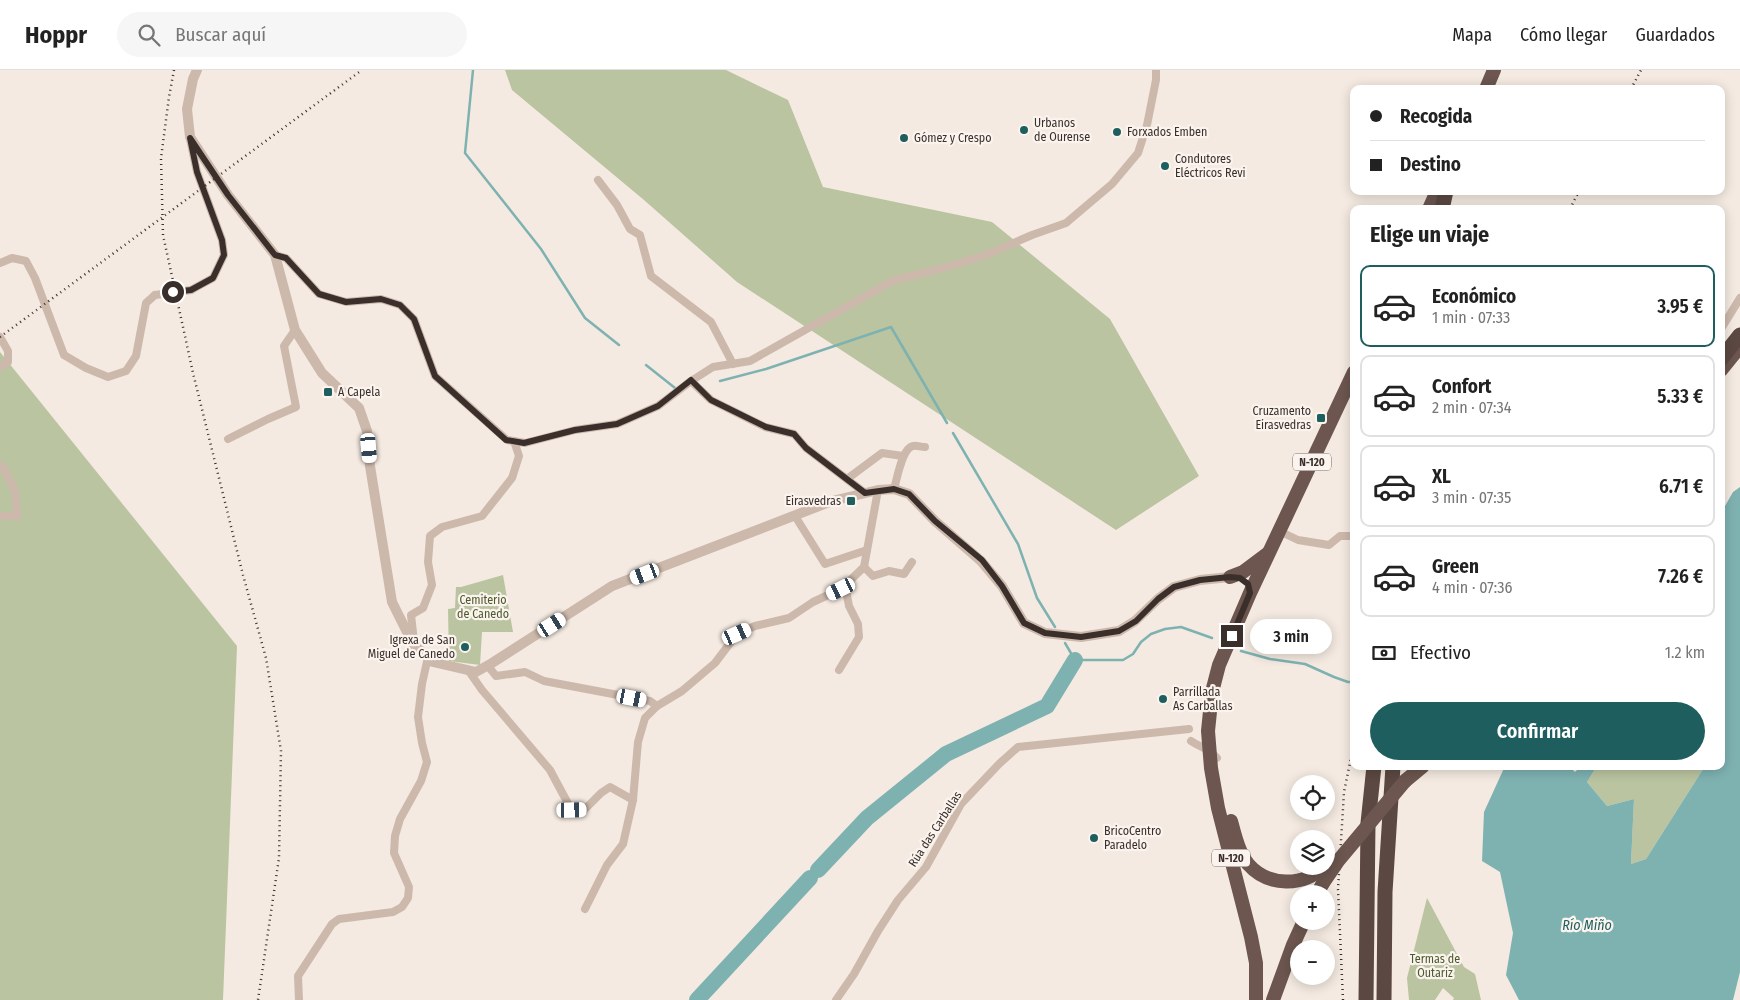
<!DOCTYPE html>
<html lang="es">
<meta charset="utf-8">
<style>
:root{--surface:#fff;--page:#f6f6f6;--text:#222;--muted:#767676;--line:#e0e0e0;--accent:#1e5e5f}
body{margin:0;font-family:"Fira Sans Condensed",sans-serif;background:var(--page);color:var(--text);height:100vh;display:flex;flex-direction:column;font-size:19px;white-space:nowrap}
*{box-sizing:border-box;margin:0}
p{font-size:16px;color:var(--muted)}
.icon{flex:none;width:28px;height:28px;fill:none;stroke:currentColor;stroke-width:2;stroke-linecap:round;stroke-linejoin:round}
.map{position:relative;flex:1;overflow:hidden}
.side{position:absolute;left:1350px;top:135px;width:375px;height:565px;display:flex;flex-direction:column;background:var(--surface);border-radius:10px;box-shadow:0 2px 12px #0003}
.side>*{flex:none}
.banner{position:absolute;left:1350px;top:15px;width:375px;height:110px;border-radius:10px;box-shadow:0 2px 12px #0003;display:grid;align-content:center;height:110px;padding:0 20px;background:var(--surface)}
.controls{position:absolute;left:1290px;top:705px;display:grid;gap:10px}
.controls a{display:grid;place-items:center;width:45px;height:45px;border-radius:50%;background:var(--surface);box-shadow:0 2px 12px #0003;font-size:25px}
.end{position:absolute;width:22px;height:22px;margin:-11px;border:6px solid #3b2f2b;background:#fff;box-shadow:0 0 0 2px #fff}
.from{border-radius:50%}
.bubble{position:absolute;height:35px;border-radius:18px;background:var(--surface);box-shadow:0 2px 12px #0003;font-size:16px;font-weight:600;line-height:35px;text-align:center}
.car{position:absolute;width:15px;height:30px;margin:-15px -8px;border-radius:6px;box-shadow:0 0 4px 1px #0007;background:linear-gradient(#fff 24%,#345 0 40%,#fff 0 76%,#345 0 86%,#fff 0)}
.banner b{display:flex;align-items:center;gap:18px;height:48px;font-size:19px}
.banner b+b{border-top:1px solid var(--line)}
.banner i{width:12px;height:12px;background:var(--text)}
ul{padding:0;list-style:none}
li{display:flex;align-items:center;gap:15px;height:82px;margin:0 10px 8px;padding:0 10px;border:2px solid var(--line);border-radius:10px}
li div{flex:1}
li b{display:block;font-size:19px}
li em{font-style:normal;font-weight:600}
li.selected{border-color:var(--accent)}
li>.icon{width:45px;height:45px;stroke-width:1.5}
h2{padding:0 20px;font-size:22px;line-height:60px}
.pay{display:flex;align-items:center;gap:12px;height:55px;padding:0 20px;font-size:19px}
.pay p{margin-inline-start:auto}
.cta{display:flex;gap:10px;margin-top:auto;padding:10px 20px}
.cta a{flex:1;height:58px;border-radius:30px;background:var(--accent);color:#fff;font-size:20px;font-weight:600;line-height:58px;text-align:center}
header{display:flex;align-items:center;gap:30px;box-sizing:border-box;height:70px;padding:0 25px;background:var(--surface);border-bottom:1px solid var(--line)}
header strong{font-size:24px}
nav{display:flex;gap:28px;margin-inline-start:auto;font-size:18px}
.search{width:350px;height:45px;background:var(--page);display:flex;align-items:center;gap:12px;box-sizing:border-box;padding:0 18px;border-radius:28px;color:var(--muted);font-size:19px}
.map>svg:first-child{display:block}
.green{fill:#bac4a0}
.water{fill:#7eb2b1}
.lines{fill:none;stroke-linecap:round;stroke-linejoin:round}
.stream{stroke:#7eb2b1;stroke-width:2.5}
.river{stroke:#7eb2b1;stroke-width:16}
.minor{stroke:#cdb9ac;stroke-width:8}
.tertiary{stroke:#cdb9ac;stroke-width:10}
.trunk{stroke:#6c564f;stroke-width:14}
.motorway{stroke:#5c4842;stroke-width:15}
.rail{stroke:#3b2f2b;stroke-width:2.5;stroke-dasharray:1 4;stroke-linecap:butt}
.minor-bridge{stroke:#cdb9ac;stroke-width:8}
.trunk-bridge{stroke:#6c564f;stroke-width:14}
.route{stroke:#3b2f2b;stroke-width:6}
.poi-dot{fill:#1e5e5f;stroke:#fbf4ee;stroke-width:2}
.labels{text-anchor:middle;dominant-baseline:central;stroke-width:4.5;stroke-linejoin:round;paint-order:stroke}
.shield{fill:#fbf4ee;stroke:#756a66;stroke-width:1}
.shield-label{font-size:11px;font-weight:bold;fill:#3b2f2b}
.poi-label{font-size:12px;fill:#3b2f2b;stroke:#fbf4ee;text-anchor:start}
.park-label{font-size:12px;fill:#4d5a2d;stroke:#fbf4ee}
.street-label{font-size:12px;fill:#3b2f2b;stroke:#fbf4ee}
.water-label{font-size:14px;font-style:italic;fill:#1e5e5f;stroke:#fbf4ee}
</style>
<header>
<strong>Hoppr</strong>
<div class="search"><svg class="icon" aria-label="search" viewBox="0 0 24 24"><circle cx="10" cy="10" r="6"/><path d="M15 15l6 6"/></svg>Buscar aquí</div>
<nav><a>Mapa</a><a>Cómo llegar</a><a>Guardados</a></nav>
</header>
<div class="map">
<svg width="1740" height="930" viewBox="0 0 1740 930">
<rect width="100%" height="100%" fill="#f4eae1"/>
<g class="green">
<path d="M505 0H726L788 30 823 117 992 152 1110 249 1199 406 1116 460 737 212 644 130 512 20Z"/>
<path d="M0 282 237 576 223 930H0Z"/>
<path d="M503 505 513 562H482L480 595 449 591 448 539 455 538 456 517H461Z"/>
<path d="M1597 696H1705L1646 789 1631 794 1634 729 1607 736 1587 712Z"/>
<path d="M1427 828 1464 897 1475 904 1481 930H1453L1454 928 1443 918 1435 930H1409L1407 908Z"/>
</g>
<path class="water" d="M1740 417V902L1733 930H1519L1506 905 1513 863 1500 802 1482 791 1484 742 1505 696H1569L1575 702 1581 696H1597L1587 712 1607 736 1634 729 1631 794 1646 789 1705 696H1721V443L1733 422Z"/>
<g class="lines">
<g class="stream">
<path d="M473 0 465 83 541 179 585 248 619 275"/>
<path d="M646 295 675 318"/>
<path d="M720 311 766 299 891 257 947 353"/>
<path d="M953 363 1018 474 1037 528 1055 557"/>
<path d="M1065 573 1075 590H1123L1133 584 1141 572 1151 564 1165 559 1181 557 1212 568"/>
<path d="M1241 581 1270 589 1305 594 1334 607 1348 612H1354"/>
</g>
<g class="river">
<path d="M818 800 867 748 946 684 1047 636 1075 590"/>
<path d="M697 930 810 808"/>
</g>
<g class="minor">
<path d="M190 69 197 102 222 170 224 185 213 208 191 220"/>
<path d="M598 110 617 135 630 159 640 165 651 206 711 252 733 294"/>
<path d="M275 185 286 188 319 224 346 232 381 229 400 235 414 249 435 306 507 370 525 373 575 360 617 354 658 336 691 311 713 297 750 291 894 210 936 200 986 185 1032 165 1066 153 1112 114 1138 83 1147 55 1156 10V0"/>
<path d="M0 193 12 188 26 191 35 208 64 285 86 298 108 307 126 301 136 286 146 233 155 225"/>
<path d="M1721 259 1740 228"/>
<path d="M0 267 8 281V292L0 297"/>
<path d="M691 311 711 330 765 357 794 364 806 378 865 423"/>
<path d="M228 369 268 349 296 337 284 276 295 260"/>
<path d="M0 395 3 397 15 421 17 446H0"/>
<path d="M847 409 882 383 903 386"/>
<path d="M894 419C897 409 902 378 913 376 916 375 921 377 925 377"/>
<path d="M795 446 825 494 867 480"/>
<path d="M1279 461 1298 470 1329 475 1340 466H1354"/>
<path d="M864 497 873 506 889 501 904 504 912 492"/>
<path d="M414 571 411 545 423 538 432 515 428 492 430 466 442 457 482 446 512 408 519 386 514 371"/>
<path d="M488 596 496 606 525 602 544 611 650 631 657 636"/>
<path d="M468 600 482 620 550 700 572 741 584 740 601 723 610 717 633 730"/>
<path d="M839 600 859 567 858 554 849 536 845 515"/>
<path d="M1191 671C1201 678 1209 678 1217 688"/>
<path d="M585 839 607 795 623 774 633 730 638 672 645 648 657 636 682 621 715 593 737 564 755 556 789 548 813 532 841 519 864 497 878 420"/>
<path d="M299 930 298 906 332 854 339 849 393 842 402 837 408 828 409 817 394 783 395 766 400 749 421 711 427 692 422 673 418 647 422 614 428 587"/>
<path d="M836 930 854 904 878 861 898 830 926 797 961 734 999 694 1018 677 1189 659"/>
</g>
<path class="tertiary" d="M197 0 193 9 187 39 190 67 228 125 275 185 295 260 322 303 359 338 367 361 370 396 392 532 413 574 433 592 476 602 492 593 612 516 832 431 878 420 894 419 909 424 935 451 981 491 1002 516 1024 553 1045 563 1081 567 1119 561 1135 551 1158 529 1174 517 1200 510 1230 507"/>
<g class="trunk">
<path d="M1486 19 1494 0"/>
<path d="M1429 139 1437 121"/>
<path d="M1721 300 1738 279"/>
<path d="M1230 507 1243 502 1267 484"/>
<path d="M1405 711 1423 696"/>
<path d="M1231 751C1235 766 1239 783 1248 794 1268 817 1304 817 1324 796"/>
<path d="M1317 824 1323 813"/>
<path d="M1256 930V893L1251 867 1218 738 1211 698 1208 661 1212 622 1219 595 1250 523 1354 302"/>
<path d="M1273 930 1293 875 1304 851"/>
</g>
<g class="motorway">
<path d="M1442 139 1446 121"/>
<path d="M1721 289 1740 265"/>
<path d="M1366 930 1368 753 1374 696"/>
<path d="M1384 930 1385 822 1393 696"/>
</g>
<g class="rail">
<path d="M174 0 169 27 161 88 163 165 193 303 243 505 266 588 281 681 279 788 258 930"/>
<path d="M1631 19 1641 0"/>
<path d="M1570 139 1579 121"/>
<path d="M0 267 362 0"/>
<path d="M1343 930 1338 819 1344 722 1354 673"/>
</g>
<path class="minor-bridge" d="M155 225 191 220"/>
<path class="trunk-bridge" d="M1323 813 1338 791 1405 711"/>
</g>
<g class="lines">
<path class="route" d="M173 222 191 220 213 208 224 185 222 170 197 102 190 68 228 125 275 185 286 188 319 224 346 232 381 229 400 235 414 249 435 306 506 370 524 373 575 360 617 354 658 336 691 310 711 330 766 357 794 364 806 378 865 423 894 419 909 424 935 451 982 490 1002 516 1024 553 1045 563 1081 567 1119 561 1136 551 1158 529 1174 517 1200 510 1230 507 1240 508 1248 514 1250 523 1232 566"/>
</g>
<g class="poi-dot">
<circle cx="1024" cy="60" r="5"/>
<circle cx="1117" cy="62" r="5"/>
<circle cx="904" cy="68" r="5"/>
<circle cx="1165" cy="96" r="5"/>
<rect x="323" y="317" width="10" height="10" rx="2.5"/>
<rect x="1316" y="343" width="10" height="10" rx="2.5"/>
<rect x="846" y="426" width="10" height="10" rx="2.5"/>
<circle cx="465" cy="577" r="5"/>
<circle cx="1163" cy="629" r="5"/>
<circle cx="1094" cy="768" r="5"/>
</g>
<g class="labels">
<g class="shield">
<rect x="1293" y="383.5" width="38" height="17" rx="4"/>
<rect x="1212" y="779.5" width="38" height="17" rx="4"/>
</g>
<g class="shield-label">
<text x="1312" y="392">N-120</text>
<text x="1231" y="788">N-120</text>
</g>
<g class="poi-label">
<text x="1034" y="53">Urbanos<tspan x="1034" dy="14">de Ourense</tspan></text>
<text x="1127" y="62">Forxados Emben</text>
<text x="914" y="68">Gómez y Crespo</text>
<text x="1175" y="89">Condutores<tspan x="1175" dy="14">Eléctricos Revi</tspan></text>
<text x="338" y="322">A Capela</text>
<text x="1311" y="341" text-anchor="end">Cruzamento<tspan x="1311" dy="14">Eirasvedras</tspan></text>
<text x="841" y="431" text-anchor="end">Eirasvedras</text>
<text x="455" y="570" text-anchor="end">Igrexa de San<tspan x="455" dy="14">Miguel de Canedo</tspan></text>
<text x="1173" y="622">Parrillada<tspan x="1173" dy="14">As Carballas</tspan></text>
<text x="1104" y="761">BricoCentro<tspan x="1104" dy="14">Paradelo</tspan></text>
</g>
<g class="park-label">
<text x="483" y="530">Cemiterio<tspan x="483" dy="14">de Canedo</tspan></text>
<text x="1435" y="889">Termas de<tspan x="1435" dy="14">Outariz</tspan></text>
</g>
<g class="street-label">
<text transform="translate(935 759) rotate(-57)">Rúa das Carballas</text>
</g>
<g class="water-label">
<text x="1587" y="855">Río Miño</text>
</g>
</g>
</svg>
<div class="controls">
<a><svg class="icon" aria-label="locate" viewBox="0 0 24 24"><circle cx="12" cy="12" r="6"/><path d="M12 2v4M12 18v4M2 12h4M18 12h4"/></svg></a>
<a><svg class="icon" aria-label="layers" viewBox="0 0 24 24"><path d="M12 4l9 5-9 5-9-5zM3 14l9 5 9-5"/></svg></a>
<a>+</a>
<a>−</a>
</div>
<i class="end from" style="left:173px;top:222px"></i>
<i class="end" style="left:1232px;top:566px"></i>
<div class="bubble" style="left:1250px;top:549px;width:82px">3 min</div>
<i class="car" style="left:369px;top:378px;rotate:175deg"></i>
<i class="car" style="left:645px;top:504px;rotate:249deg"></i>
<i class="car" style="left:841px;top:519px;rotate:244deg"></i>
<i class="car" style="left:552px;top:555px;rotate:57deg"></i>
<i class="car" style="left:737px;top:564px;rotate:66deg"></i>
<i class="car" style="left:632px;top:628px;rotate:101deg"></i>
<i class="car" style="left:572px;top:740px;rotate:89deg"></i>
<div class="banner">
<b><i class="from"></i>Recogida</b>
<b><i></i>Destino</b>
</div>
<section class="side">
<h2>Elige un viaje</h2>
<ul>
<li class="selected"><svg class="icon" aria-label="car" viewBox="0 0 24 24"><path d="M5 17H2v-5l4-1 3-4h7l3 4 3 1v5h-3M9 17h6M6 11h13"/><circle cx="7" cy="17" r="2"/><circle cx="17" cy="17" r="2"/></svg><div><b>Económico</b><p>1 min · 07:33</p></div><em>3.95 €</em></li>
<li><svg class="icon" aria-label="car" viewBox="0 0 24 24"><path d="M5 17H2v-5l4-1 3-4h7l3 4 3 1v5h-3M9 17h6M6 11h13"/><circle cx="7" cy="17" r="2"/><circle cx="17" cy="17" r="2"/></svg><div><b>Confort</b><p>2 min · 07:34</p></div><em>5.33 €</em></li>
<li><svg class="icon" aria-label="car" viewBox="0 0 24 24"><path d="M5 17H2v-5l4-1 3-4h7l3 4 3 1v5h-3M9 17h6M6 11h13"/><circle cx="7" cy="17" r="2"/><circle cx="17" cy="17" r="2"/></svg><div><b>XL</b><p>3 min · 07:35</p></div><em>6.71 €</em></li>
<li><svg class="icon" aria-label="car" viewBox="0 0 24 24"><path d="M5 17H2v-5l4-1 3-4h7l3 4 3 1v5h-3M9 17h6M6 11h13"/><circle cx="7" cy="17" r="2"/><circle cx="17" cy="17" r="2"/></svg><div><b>Green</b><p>4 min · 07:36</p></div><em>7.26 €</em></li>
</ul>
<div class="pay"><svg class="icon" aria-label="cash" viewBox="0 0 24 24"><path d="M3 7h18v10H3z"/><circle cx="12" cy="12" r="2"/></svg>Efectivo<p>1.2 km</p></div>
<div class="cta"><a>Confirmar</a></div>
</section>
</div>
